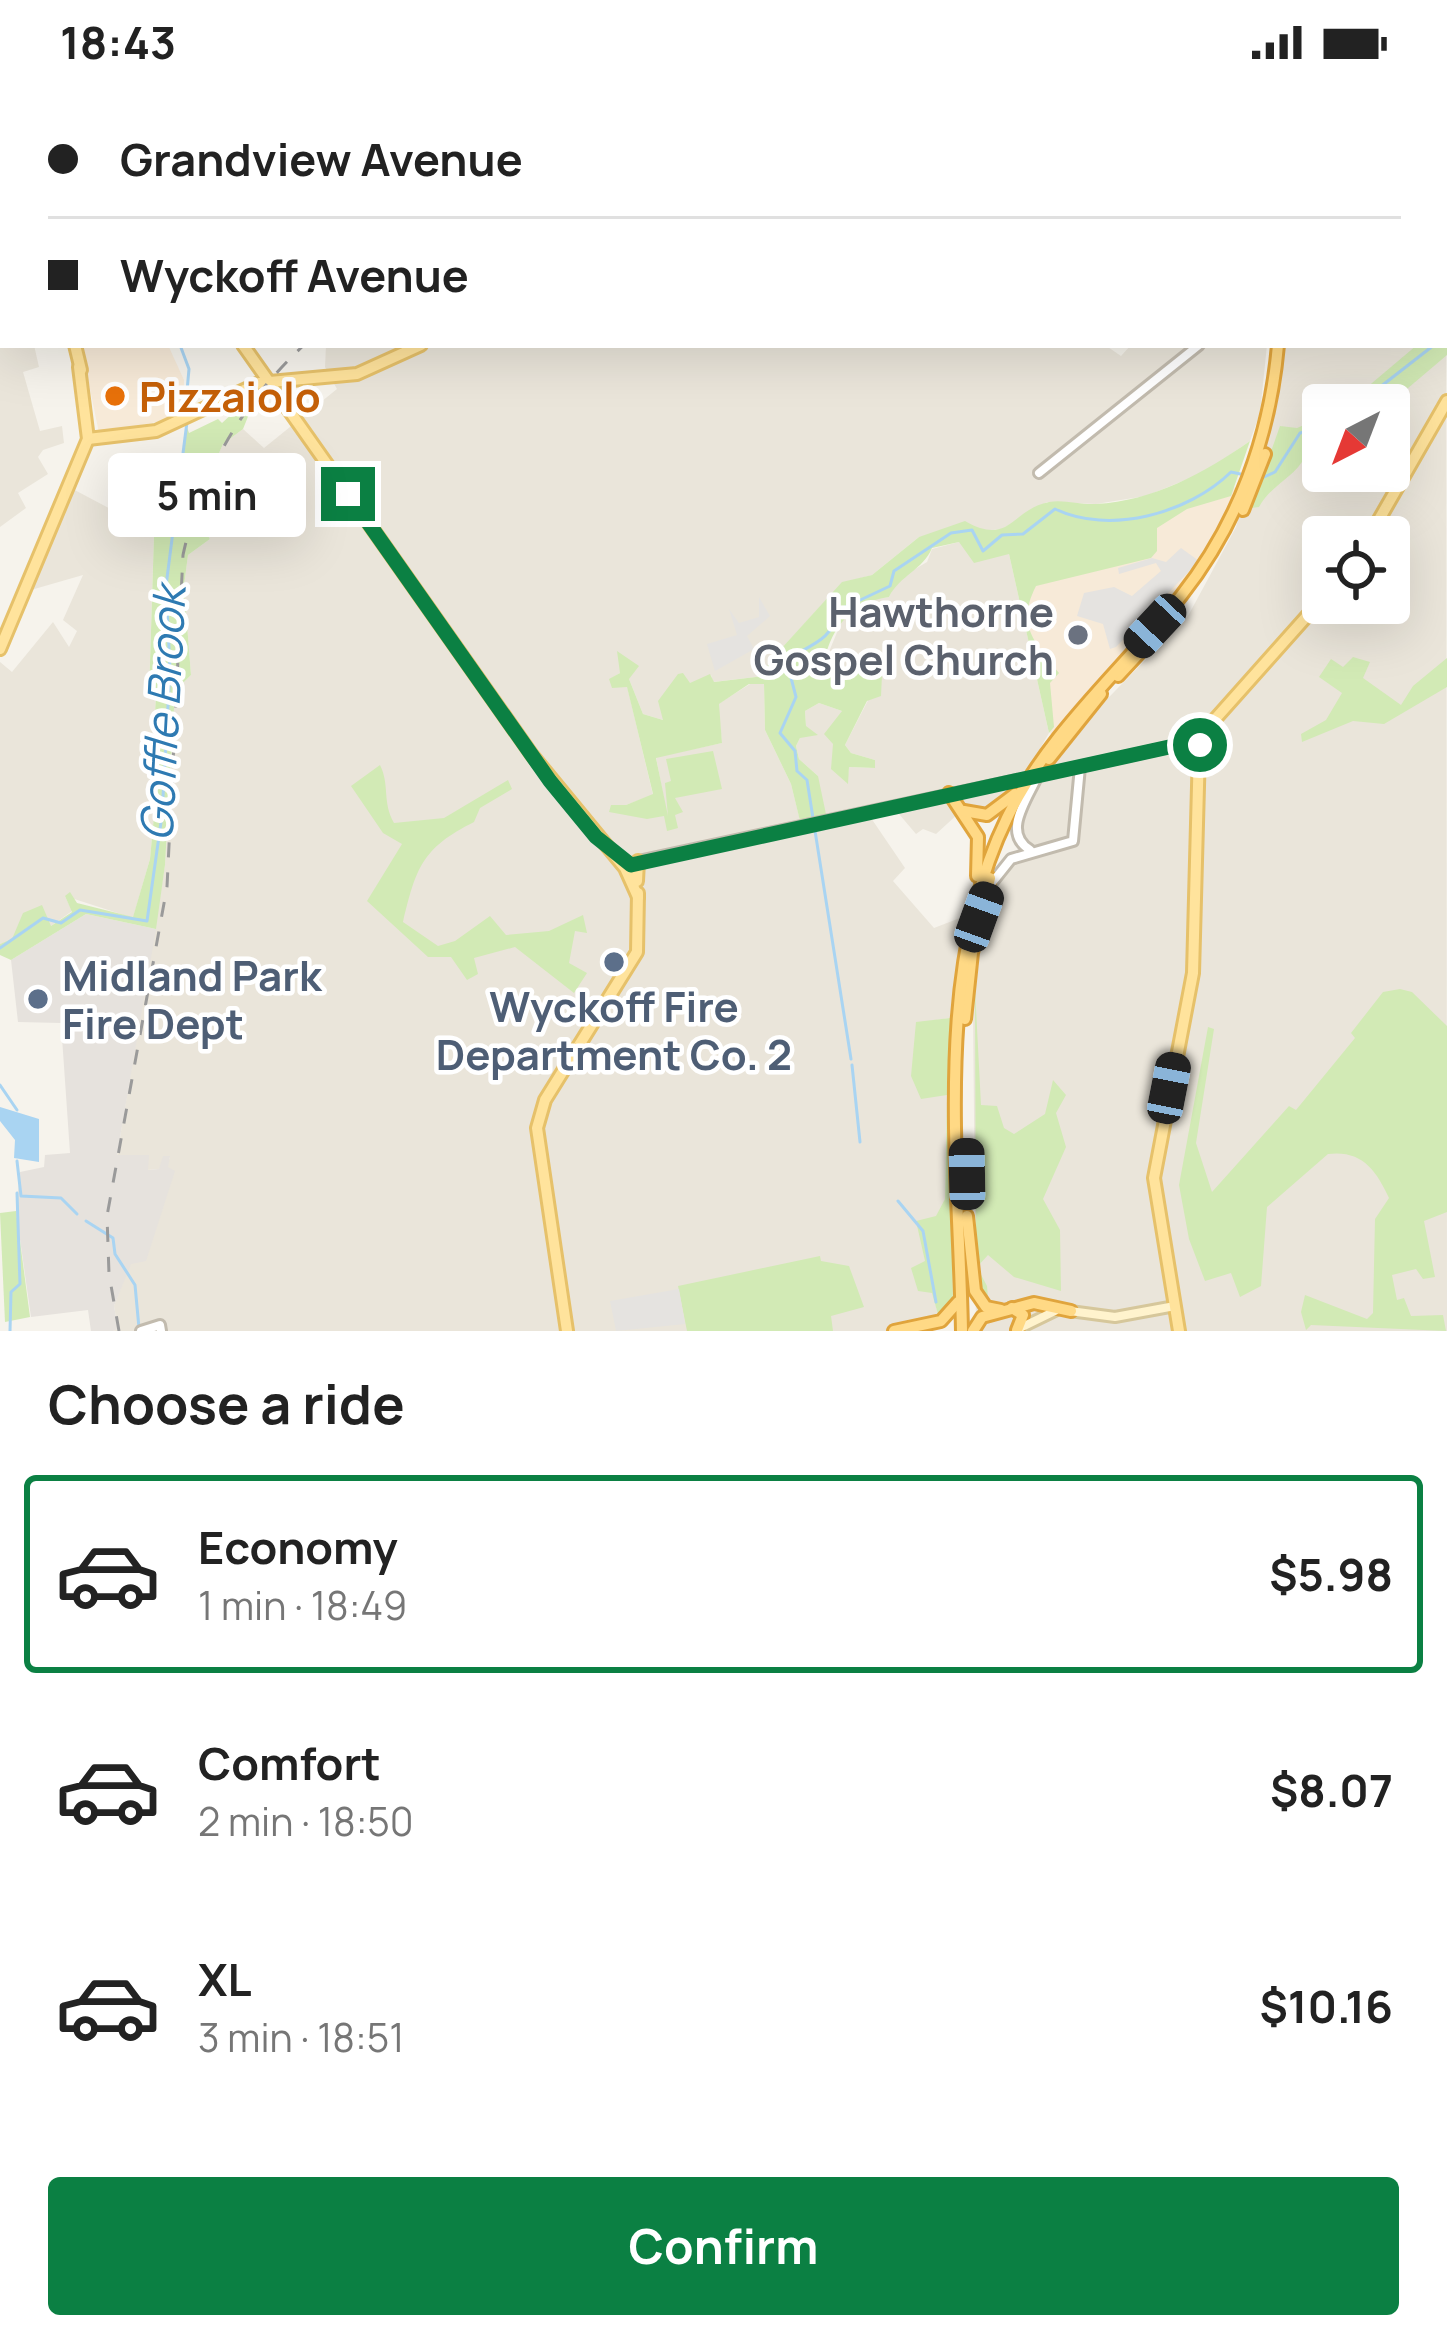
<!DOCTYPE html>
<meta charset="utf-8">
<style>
:root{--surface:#fff;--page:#f2f2f2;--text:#222;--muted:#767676;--line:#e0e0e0;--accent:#0b8043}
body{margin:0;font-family:Manrope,sans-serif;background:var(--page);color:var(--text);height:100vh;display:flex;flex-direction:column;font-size:45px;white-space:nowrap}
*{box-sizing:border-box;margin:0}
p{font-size:39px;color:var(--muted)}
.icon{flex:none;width:66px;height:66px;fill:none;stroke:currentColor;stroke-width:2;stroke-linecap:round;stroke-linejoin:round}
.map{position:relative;height:1247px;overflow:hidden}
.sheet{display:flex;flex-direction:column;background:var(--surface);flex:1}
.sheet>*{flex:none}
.hud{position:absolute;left:0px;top:0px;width:1449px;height:264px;box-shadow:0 12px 48px #0002;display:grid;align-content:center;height:264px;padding:0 48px;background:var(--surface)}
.needle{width:78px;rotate:222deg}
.buttons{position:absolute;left:1302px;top:300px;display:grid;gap:24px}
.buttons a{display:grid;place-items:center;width:108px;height:108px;border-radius:12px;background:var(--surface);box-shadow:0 12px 48px #0002;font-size:60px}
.end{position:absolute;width:54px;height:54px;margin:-27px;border:15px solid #0b8043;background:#fff;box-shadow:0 0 0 6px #fff}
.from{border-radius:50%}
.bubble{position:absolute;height:84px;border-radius:12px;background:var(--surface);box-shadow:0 12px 48px #0002;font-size:39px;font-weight:700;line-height:84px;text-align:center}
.car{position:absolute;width:36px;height:72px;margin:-36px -18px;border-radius:15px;box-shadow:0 0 9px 3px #0007;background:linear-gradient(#222 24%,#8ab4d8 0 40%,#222 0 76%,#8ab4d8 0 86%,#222 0)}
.hud b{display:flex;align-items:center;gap:42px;height:114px;font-size:45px}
.hud b+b{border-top:3px solid var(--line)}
.hud i{width:30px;height:30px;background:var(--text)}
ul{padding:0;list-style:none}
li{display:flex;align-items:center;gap:36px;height:198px;margin:0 24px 18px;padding:0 24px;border:6px solid transparent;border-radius:12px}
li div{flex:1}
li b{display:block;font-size:45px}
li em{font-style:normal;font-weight:700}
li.selected{border-color:var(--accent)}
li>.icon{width:108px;height:108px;stroke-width:1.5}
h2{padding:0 48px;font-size:54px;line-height:144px}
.button{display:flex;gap:24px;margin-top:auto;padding:24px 48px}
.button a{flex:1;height:138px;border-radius:12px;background:var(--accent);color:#fff;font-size:48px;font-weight:700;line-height:138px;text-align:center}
.status{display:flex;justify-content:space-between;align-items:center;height:84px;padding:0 60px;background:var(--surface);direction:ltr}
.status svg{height:33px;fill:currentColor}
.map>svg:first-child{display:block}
.residential{fill:#eae5da;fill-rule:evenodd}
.commercial{fill:#f7ead8}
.industrial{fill:#e6e2dd}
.green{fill:#d2eab5}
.parking{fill:#e5e3e0}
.water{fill:#a9d4f2}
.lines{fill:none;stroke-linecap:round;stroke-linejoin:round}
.stream{stroke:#a9d4f2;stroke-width:3}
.tertiary-casing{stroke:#c2bbae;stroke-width:14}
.secondary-casing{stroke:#d6c79b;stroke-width:14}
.primary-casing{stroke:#e6c16a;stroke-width:16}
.trunk-casing{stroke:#e0a43c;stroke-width:16}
.tertiary{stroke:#fff;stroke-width:8}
.secondary{stroke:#fff3cd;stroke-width:8}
.primary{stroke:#ffe39c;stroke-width:10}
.trunk{stroke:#ffd985;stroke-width:10}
.rail{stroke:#9a9a9a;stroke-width:3;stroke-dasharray:15 15;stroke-linecap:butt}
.tertiary-bridge-casing{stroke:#c2bbae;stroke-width:14;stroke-linecap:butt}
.tertiary-bridge{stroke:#fff;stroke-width:8}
.route{stroke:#0b8043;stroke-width:15}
.food-dot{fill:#e8710a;stroke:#fff;stroke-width:4.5}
.worship-dot{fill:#6b7280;stroke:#fff;stroke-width:4.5}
.service-dot{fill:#5c6f8a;stroke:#fff;stroke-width:4.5}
.labels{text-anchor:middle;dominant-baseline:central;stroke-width:9;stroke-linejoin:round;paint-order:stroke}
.food-label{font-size:42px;font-weight:bold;fill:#c56008;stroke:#fff;text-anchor:start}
.worship-label{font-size:42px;font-weight:bold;fill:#5b616d;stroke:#fff;text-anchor:end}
.service-label{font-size:42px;font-weight:bold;fill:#4e5e75;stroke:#fff;text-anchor:start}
.water-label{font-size:45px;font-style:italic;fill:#2e7ab2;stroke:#fff}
</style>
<div class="status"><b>18:43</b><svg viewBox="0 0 49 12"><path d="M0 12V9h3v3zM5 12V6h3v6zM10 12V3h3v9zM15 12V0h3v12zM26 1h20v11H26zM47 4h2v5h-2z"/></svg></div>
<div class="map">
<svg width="1447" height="1247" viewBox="0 0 1447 1247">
<rect width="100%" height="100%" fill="#f6f3ec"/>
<g class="residential">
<path d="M0 0H604L3 3V261H34L39 283 23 288 40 347 62 342 64 359 43 366 38 373 48 390 18 409 26 424 0 443Z"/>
<path d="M1446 92 1447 1247H976L973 925 986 817 1015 778 1031 772 1011 751 1019 726 1077 646 1188 532 1236 443 1268 328 1278 261H1446ZM1323 321H1389V387H1323ZM1323 453H1389V519H1323Z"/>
<path d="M326 261H1105L1121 272 1131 261H1267L1260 329 1250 357 1205 388 1146 412 1096 420 1047 418 1002 445 919 453 872 491 842 499 769 578 764 592 713 598 711 591 663 636 643 630 629 595 620 589 610 595 627 602 653 711 626 721 667 731 656 673 722 659 718 620 750 600H764L765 646 791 700 801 740 818 692 799 675 796 662 806 642 805 627 819 619 842 627 833 659 847 699 849 683 875 684V676L851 669 845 661 881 591 822 585 842 536 863 516 889 513 898 495 927 478 932 465 959 458 1009 470 1049 649 1006 724 967 736 959 729 936 750 923 745 916 750 899 730 871 734 905 784 893 797 934 844 965 832 950 934 916 939 947 1010 945 1115 925 1178 939 1234 888 1247H113L118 1245 114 1222 170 1073 159 1085 147 1086 148 1071 117 1072 165 781 175 607 191 591 184 502 188 471 210 455 199 438V412L223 360 243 345 264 364 337 305 325 283Z"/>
<path d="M69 403 154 448 149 610 156 611 154 645 161 656 150 775 133 834 65 812 72 827 51 842 0 860V578L12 588 53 538 69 563 77 547 63 536 83 491 24 508Z"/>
</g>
<g class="commercial">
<path d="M81 261H168L184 296 183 333 99 349Z"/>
<path d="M1240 402 1185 501 1051 652 1011 470Z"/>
</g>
<path class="industrial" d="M86 830 156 845 117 1071H149L148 1086 159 1085 163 1072H170L168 1083 175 1087 146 1177 131 1180 114 1222 118 1245 113 1247H91L88 1226 31 1233 16 1127 20 1088 44 1083 45 1071 70 1069 61 939 18 938 11 876Z"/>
<g class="green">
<path d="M1447 247V271L1388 321H1346L1417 261H1446Z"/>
<path d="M245 318 251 325 243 345 223 360 200 412 210 426 199 438 210 455 188 471 184 502 191 591 175 607 165 781 156 845 86 830 11 876 0 871V860L12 855 23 829 42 821 51 842 72 828 65 812 70 808 77 819 133 833 150 775 161 656 154 645 156 612 149 611 155 418 169 416 177 401 187 343 189 349 218 335 222 339Z"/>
<path d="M1323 333V367L1305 373C1294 394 1271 401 1259 423L1251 424 1280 342 1297 344Z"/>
<path d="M1250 357 1231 412 1187 425 1157 444V467L1151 474 1036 502C1016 541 1034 558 1059 589L1050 599 1054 643 1049 649 1009 470 974 479 959 458 932 464C923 486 900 491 889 513 850 518 828 547 823 585L882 591 881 612 867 617 845 661 851 669 875 676V684L849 683 848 700 831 685 833 660 824 650 842 627 819 619 805 627 806 642 818 651 800 654 796 662 799 675 818 692 827 735 801 741 791 700 765 646 764 600H749L719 620 722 659 656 674 668 732 665 699 671 697 666 675 713 667 722 705 675 714 683 728 675 731 678 744 667 747 664 732 647 735 609 728 611 721H626L653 710 627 603 612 604 609 595 620 589 617 567 639 582 629 595 643 630 663 636 658 617 678 590 683 589 690 599 710 590 714 598 764 592 769 578 842 498 872 491 919 453 965 437C1010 463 1012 425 1049 418 1063 415 1081 421 1096 420 1153 417 1204 389 1250 357Z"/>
<path d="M1353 573 1370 578 1363 594 1401 621 1413 602 1447 574V603L1384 640 1353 637 1302 658 1301 650 1326 636 1342 609 1319 593 1331 575 1343 583Z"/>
<path d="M380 681C390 701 382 718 394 739L444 734 508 696 512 705 480 724 474 738C422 764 416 784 403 838L438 862 455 857 490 832 506 851 549 847 583 831 587 849 575 847 569 879 587 889 574 909 515 863 474 874 478 890 467 896 451 873H428L367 817 402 760 383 749 351 702Z"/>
<path d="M975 905 981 1021 997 1022 1004 1044 1014 1050 1045 1030 1053 996 1066 1011 1056 1029 1066 1063 1043 1115 1060 1146 1061 1207 1014 1193 988 1171 977 1183 987 1202 989 1225 976 1214Z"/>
<path d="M1400 905 1412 908 1447 942V1128L1424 1137 1435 1193 1423 1195 1416 1185 1392 1191 1397 1216 1404 1214 1411 1232 1443 1231 1446 1247 1311 1241 1306 1246 1301 1228 1305 1211 1367 1235 1373 1229 1375 1135 1389 1114C1376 1086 1362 1066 1328 1070L1267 1123 1261 1202 1240 1213 1231 1189 1205 1197 1189 1155 1179 1101 1208 943 1214 945 1196 1059 1212 1108 1289 1022 1296 1026 1355 954 1351 949 1383 908Z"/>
<path d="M950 934 953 1226 939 1234 932 1209 918 1207 911 1184 925 1177 916 1137 936 1132 945 1115 947 1011 921 1015 911 992 916 938Z"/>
<path d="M16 1127 30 1233 5 1238 0 1129Z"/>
<path d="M820 1172 821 1177 849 1182 864 1223 831 1232 833 1247H687L678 1202Z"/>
</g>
<g class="parking">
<path d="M1181 464 1199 477 1116 563 1110 565 1103 540 1077 532 1084 509 1114 503 1132 512 1161 487 1156 479 1119 490 1118 484 1152 474 1166 478Z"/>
<path d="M759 513 770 532 747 552 754 565 715 587 707 560 737 551 729 525 739 539 759 533Z"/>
<path d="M679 1205 685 1240 616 1247 610 1217Z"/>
</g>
<path class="water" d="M0 1023 39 1035V1078L14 1074 15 1056 0 1037Z"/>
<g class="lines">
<g class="stream">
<path d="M963 0H974"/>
<path d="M1060 0 1062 3"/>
<path d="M1192 0H1206"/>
<path d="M1253 0 1264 3"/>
<path d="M922 3 924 0"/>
<path d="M1113 3 1119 0"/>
<path d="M1446 40H1447"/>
<path d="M1446 257H1447"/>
<path d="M180 261 189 285 185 329"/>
<path d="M1357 321 1434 261"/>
<path d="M1262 394 1275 388 1300 349 1323 343"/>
<path d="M0 864 43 834 61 839 80 826 147 837 162 731 170 585 166 502 187 338"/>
<path d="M851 975 807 696 797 687 795 667 780 649 796 613 789 586 796 570C818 558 832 553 839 526L890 502 894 487 951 449 972 446 983 467 1002 451 1023 450 1055 425C1109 451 1188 430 1231 388L1245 391"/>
<path d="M852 981 860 1058"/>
<path d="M0 1001 17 1026"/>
<path d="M17 1077 21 1112 61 1114 77 1130"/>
<path d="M898 1117 923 1147 936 1218"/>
<path d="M86 1137 113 1154 115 1170 135 1201 139 1244"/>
<path d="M10 1247 11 1208 20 1200 17 1109"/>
</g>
<g class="tertiary-casing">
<g id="tertiary">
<path d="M1446 6 1447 5"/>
<path d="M1039 389 1199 261"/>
<path d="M1046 690 1201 656"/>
<path d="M1030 766C1002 749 1026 717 1037 693"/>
<path d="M638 777 1021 695"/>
<path d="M991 800 1011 775 1073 757 1080 683"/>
<path d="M141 1247 160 1241 161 1247"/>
</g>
</g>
<g class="secondary-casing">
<g id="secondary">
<path d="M1070 1227 1115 1233 1175 1222"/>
<path d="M1020 1244 1055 1227"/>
</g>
</g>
<g class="primary-casing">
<g id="primary">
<path d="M32 0V3"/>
<path d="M1336 0 1337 3"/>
<path d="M1446 46H1447"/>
<path d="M75 261 81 286"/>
<path d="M243 261 532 671 625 784 638 813"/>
<path d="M88 355 156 347 259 299 357 290 421 261"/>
<path d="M1369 453 1447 317"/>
<path d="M0 565 88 355 79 283"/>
<path d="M637 797 638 777"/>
<path d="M567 1247 537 1044 545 1016 637 868 638 809"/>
<path d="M1179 1247 1154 1094 1193 889 1199 665 1209 642 1323 514"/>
</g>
</g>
<g class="trunk-casing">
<g id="trunk">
<path d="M1245 0V3"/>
<path d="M1269 0 1270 3"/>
<path d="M1278 0V3"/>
<path d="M1243 426 1265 370"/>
<path d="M1118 592 1170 536"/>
<path d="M1049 675 1101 610"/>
<path d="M949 709 978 753 977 792"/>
<path d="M964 727 987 731 1015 710"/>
<path d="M965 935 972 869 990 794"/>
<path d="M967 1132 975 1207 986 1223 1001 1226"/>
<path d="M1012 1224 1023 1231 1017 1246"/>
<path d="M894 1247 941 1237 958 1218"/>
<path d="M962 1247C959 1081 932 887 1007 734 1050 646 1121 588 1181 512 1238 440 1270 353 1278 261"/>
<path d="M973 1247 982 1233 1034 1219 1071 1227"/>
</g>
</g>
<use href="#tertiary" class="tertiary"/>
<use href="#secondary" class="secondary"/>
<use href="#primary" class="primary"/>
<use href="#trunk" class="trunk"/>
<g class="rail">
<path d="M952 3 959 0"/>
<path d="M119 1247 109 1190 107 1132 167 803 183 471C201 388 243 318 304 261"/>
</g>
<g class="tertiary-bridge-casing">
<path id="tertiary-bridge" d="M1021 695 1046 690"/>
</g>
<use href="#tertiary-bridge" class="tertiary-bridge"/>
</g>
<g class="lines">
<path class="route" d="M348 410 550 697 596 753 631 781 1201 656 1200 661"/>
</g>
<circle class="food-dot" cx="115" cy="312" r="12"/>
<circle class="worship-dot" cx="1078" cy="551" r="12"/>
<g class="service-dot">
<circle cx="614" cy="878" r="12"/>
<circle cx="38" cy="915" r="12"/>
</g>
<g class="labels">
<g class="food-label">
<text x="139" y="312">Pizzaiolo</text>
</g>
<g class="worship-label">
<text x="1054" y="527">Hawthorne<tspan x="1054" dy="48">Gospel Church</tspan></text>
</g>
<g class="service-label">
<text x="62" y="891">Midland Park<tspan x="62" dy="48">Fire Dept</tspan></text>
<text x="614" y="922" text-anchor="middle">Wyckoff Fire<tspan x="614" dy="48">Department Co. 2</tspan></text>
</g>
<g class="water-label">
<text transform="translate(162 630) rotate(-87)">Goffle Brook</text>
</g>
</g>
</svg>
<div class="buttons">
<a><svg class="needle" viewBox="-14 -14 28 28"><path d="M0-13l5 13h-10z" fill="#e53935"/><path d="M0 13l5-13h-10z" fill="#767676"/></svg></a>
<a><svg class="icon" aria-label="locate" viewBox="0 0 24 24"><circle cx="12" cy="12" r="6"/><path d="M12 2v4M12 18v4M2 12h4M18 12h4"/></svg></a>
</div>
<i class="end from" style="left:1200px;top:661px"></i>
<i class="end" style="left:348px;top:410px"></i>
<div class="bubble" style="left:108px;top:369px;width:198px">5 min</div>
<i class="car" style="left:1155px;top:542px;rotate:223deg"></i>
<i class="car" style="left:979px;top:833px;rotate:20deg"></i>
<i class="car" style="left:1169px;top:1004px;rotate:11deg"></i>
<i class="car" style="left:967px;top:1090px;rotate:359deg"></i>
<div class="hud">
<b><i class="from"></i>Grandview Avenue</b>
<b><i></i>Wyckoff Avenue</b>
</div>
</div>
<section class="sheet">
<h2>Choose a ride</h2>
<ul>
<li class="selected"><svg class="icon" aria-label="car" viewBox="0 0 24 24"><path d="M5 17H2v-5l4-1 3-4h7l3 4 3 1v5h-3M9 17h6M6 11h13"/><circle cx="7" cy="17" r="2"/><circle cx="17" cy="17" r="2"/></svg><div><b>Economy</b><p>1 min · 18:49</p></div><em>$5.98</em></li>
<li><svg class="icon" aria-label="car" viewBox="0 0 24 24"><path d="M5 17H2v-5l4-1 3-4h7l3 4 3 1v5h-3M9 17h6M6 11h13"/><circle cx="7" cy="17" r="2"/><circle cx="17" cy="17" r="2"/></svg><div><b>Comfort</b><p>2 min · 18:50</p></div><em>$8.07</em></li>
<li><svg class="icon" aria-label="car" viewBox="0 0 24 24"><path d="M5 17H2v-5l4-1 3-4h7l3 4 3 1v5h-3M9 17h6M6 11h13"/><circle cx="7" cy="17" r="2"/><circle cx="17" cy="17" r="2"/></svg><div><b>XL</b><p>3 min · 18:51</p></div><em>$10.16</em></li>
</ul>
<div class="button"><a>Confirm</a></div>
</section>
